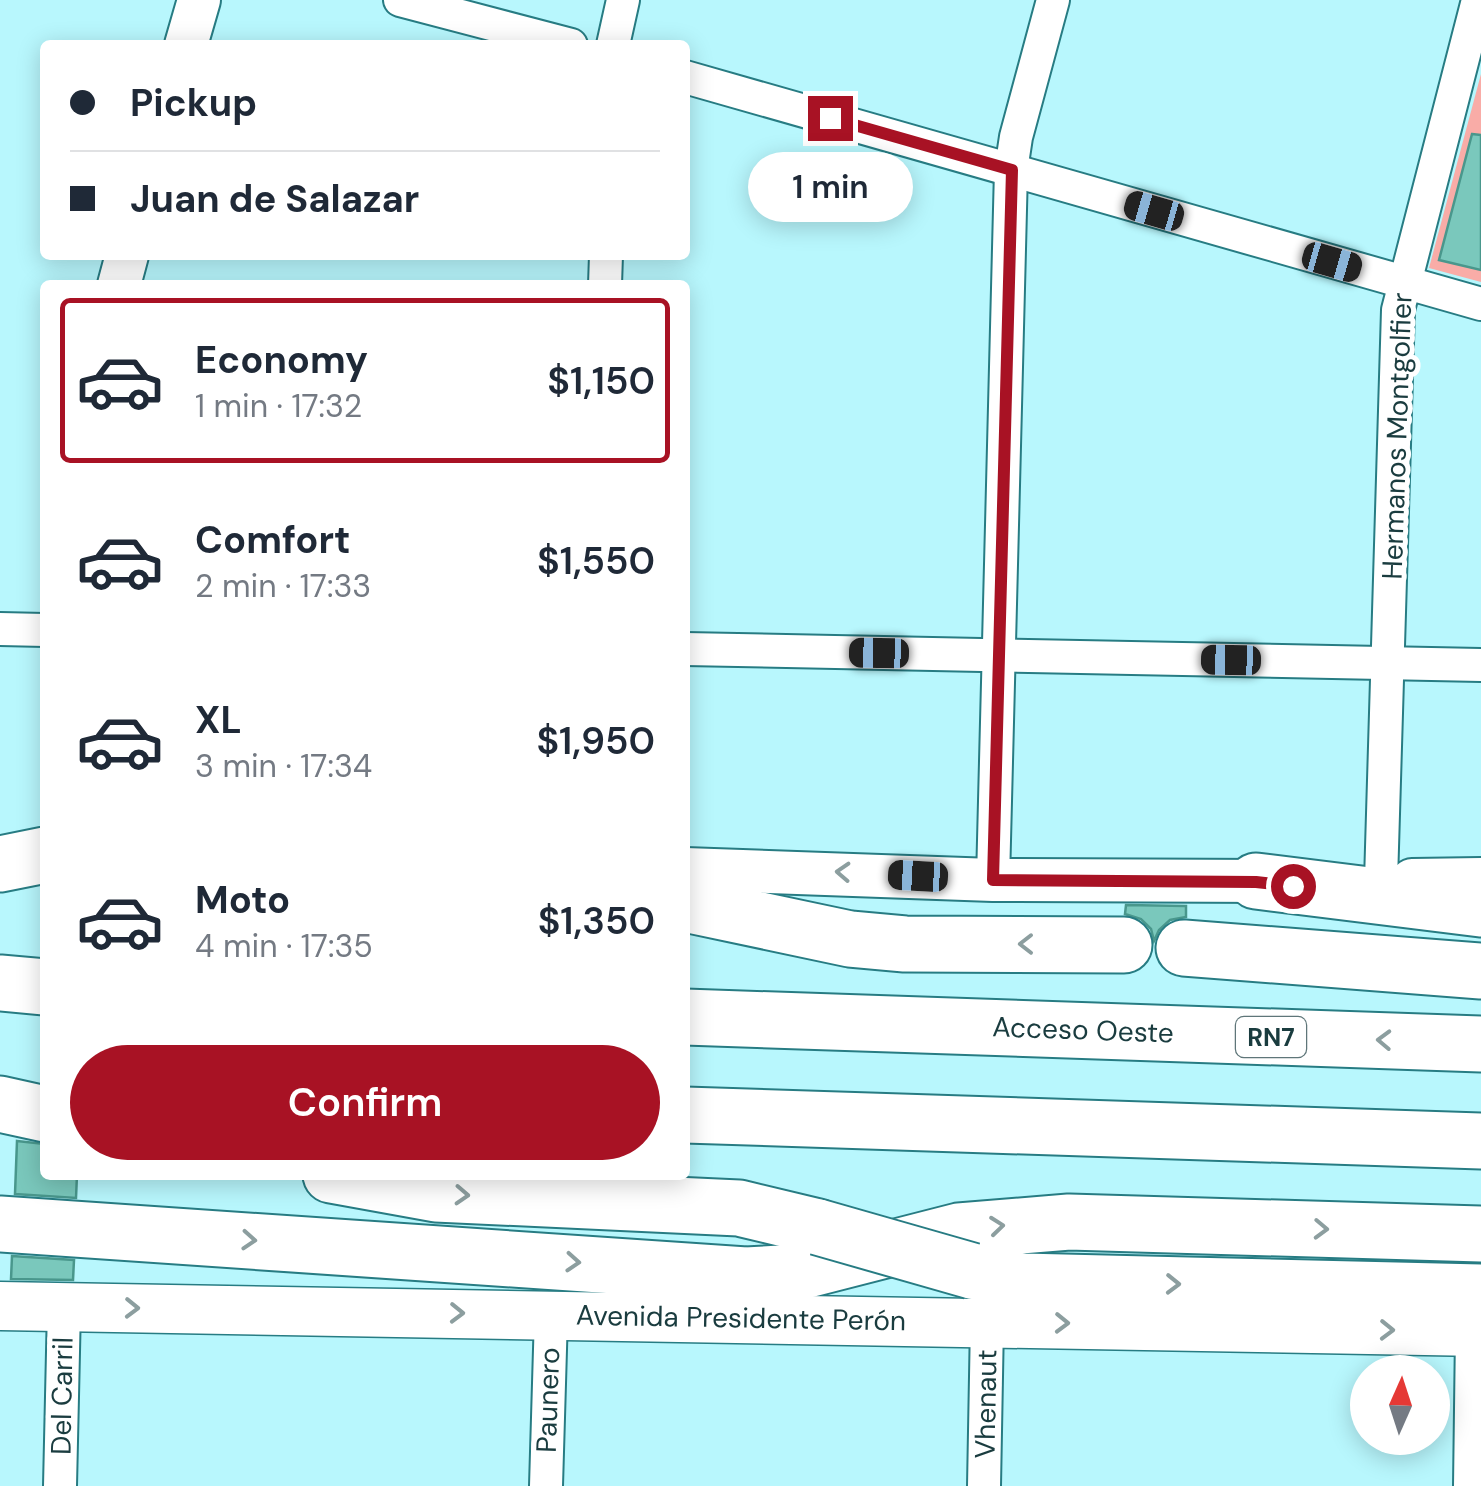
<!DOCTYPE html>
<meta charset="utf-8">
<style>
:root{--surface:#fff;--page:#f6f6f7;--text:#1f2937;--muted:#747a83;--line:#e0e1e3;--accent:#a81224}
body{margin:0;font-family:"DM Sans",sans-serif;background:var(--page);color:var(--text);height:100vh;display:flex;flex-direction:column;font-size:38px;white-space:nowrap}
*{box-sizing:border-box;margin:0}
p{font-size:32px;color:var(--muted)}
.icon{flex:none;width:55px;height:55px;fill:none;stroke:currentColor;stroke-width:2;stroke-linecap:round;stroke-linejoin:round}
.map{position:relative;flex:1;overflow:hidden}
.panel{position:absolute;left:40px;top:280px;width:650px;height:900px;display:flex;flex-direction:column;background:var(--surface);border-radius:10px;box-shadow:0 5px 25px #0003}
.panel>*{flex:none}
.guide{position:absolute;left:40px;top:40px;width:650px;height:220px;border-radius:10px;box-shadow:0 5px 25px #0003;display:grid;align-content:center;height:220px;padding:0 30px;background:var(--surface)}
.needle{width:65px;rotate:3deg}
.controls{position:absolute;left:1350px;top:1355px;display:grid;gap:20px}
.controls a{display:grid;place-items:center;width:100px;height:100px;border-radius:50%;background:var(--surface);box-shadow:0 5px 25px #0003;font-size:50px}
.end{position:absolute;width:45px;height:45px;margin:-22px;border:12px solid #a81224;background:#fff;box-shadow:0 0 0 5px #fff}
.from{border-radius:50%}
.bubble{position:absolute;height:70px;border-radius:35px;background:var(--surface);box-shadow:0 5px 25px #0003;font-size:32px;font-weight:600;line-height:70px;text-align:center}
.car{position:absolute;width:30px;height:60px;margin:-30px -15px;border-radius:12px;box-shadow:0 0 8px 2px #0007;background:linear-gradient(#222 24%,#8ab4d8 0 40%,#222 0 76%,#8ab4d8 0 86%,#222 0)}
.guide b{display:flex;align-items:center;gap:35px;height:95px;font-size:38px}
.guide b+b{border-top:2px solid var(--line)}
.guide i{width:25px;height:25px;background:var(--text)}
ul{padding:18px 0 0;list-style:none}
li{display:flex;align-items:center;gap:30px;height:165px;margin:0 20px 15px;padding:0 10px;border:5px solid transparent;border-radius:10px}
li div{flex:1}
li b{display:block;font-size:38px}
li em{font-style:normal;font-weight:600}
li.current{border-color:var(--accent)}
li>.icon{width:90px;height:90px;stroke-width:1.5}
.button{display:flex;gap:20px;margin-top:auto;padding:20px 30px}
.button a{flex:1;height:115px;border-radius:60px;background:var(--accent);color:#fff;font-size:40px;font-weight:600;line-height:115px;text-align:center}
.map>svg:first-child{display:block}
.green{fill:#f9aca7}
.building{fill:#7ac8bc;stroke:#49978c;stroke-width:2.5}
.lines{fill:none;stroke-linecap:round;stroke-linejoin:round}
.minor-casing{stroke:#277c83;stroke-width:36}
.tertiary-casing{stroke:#277c83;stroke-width:46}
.secondary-casing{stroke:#277c83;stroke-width:51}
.motorway-casing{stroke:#277c83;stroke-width:59}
.minor{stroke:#fff;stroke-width:32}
.tertiary{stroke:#fff;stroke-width:42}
.secondary{stroke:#fff;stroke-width:48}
.motorway{stroke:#fff;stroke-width:55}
.motorway-bridge-casing{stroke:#277c83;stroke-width:59;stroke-linecap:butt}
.motorway-bridge{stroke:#fff;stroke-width:55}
.oneway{stroke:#8c9e9f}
.route{stroke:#a81224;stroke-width:12}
.labels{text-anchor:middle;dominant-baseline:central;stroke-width:10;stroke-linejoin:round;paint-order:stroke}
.shield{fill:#fff;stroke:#5f7679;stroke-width:2.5}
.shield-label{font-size:25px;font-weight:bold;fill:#1a3c3f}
.street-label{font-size:28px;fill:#1a3c3f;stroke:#fff}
</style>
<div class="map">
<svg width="1481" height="1486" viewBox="0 0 1481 1486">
<rect width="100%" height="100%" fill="#b8f7fd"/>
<path class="green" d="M1481 74V282L1429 268Z"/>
<g class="building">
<path d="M1472 134 1481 135V270L1439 260Z"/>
<path d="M1126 905 1186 906V917L1170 920 1159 930 1154 941 1151 929 1141 919 1125 914Z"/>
<path d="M17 1141 45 1144V1175H77L76 1198 15 1194Z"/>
<path d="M12 1256 74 1260 73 1280 11 1279Z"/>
</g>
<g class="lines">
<g class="minor-casing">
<g id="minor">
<path d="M400 0 571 45"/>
<path d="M613 45 623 0"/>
<path d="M685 77 1481 304"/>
<path d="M605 285 606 255"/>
<path d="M0 629 45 630"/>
<path d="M685 649 1481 665"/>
<path d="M993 880 1011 170 1016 137 1053 0"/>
<path d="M1381 881 1398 310 1478 0"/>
<path d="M60 1486 64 1307"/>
<path d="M546 1486 551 1315"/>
<path d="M984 1486 987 1322"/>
<path d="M1470 1486 1472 1332"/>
</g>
</g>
<g class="tertiary-casing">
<g id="tertiary">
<path d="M186 45 199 0"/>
<path d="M119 285 127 255"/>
<path d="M685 869 993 880 1286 881"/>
<path d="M1412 880 1481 879"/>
</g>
</g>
<g class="secondary-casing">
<path id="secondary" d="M0 1306 1481 1332"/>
</g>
<g class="motorway-casing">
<g id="motorway">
<path d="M0 864 45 855"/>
<path d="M1256 881 1481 909"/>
<path d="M685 904 850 939 905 944 1124 945"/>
<path d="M1184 948 1481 971"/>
<path d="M0 983 45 987"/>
<path d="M685 1017 1481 1044"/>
<path d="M0 1104 45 1114"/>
<path d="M685 1115 1481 1141"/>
<path d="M331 1175 436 1194 739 1208 818 1227"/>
<path d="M0 1224 746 1275 799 1272 959 1231 1069 1222 1481 1234"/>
<path d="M972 1271 1022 1281 1481 1292"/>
</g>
</g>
<use href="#minor" class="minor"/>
<use href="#tertiary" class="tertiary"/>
<use href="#secondary" class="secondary"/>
<use href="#motorway" class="motorway"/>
<g class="motorway-bridge-casing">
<path id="motorway-bridge" d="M818 1227 972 1271"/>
</g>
<use href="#motorway-bridge" class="motorway-bridge"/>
</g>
<defs><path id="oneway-chevron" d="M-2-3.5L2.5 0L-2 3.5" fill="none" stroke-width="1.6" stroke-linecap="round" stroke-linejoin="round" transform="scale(2.5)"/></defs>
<g class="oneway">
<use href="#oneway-chevron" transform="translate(843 872) rotate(-177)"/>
<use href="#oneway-chevron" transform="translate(1026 944) rotate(-180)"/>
<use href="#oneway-chevron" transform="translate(1384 1040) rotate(-178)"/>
<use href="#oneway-chevron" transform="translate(462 1195) rotate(3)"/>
<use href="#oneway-chevron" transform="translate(997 1226) rotate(-6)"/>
<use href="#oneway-chevron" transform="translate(1321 1229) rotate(2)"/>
<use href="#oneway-chevron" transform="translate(249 1240) rotate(4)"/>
<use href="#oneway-chevron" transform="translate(573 1262) rotate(4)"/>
<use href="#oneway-chevron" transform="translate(1173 1284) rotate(1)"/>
<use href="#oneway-chevron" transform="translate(132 1308) rotate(1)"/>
<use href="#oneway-chevron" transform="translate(457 1313) rotate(1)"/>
<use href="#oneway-chevron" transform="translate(1062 1323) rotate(1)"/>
<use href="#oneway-chevron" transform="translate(1387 1330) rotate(1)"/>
</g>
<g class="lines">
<path class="route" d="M830 118 1012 170 993 880 1256 882 1293 886"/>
</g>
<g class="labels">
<rect class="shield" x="1236" y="1017" width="70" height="40" rx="8"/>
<g class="shield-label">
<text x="1271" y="1037">RN7</text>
</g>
<g class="street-label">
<text transform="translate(1397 436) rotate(-88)">Hermanos Montgolfier</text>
<text transform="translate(1083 1030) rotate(2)">Acceso Oeste</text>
<text transform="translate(741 1318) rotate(1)">Avenida Presidente Perón</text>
<text transform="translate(62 1396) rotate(-89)">Del Carril</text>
<text transform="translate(548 1400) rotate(-88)">Paunero</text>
<text transform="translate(986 1404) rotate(-89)">Vhenaut</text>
</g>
</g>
</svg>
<div class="controls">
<a><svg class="needle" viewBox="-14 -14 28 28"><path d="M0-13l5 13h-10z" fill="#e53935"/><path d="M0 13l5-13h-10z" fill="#747a83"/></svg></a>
</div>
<i class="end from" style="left:1293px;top:886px"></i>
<i class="end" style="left:830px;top:118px"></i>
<div class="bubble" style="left:748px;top:152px;width:165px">1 min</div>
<i class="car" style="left:1154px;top:211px;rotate:286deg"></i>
<i class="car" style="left:1332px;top:262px;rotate:106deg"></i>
<i class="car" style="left:879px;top:653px;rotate:271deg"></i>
<i class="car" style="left:1231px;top:660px;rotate:271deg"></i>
<i class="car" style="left:918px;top:876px;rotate:273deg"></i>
<div class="guide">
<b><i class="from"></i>Pickup</b>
<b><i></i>Juan de Salazar</b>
</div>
<section class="panel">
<ul>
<li class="current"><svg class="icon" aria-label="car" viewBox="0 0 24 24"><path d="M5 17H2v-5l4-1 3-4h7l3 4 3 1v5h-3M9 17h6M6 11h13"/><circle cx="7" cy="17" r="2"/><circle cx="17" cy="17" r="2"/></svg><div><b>Economy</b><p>1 min · 17:32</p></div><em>$1,150</em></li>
<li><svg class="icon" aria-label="car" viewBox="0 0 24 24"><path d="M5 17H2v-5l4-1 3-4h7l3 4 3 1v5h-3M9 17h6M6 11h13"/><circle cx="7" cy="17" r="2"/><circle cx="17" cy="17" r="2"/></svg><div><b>Comfort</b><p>2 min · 17:33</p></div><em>$1,550</em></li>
<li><svg class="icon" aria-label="car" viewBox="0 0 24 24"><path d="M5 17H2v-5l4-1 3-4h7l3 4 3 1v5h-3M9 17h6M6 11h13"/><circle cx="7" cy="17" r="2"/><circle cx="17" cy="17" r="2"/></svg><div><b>XL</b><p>3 min · 17:34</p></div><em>$1,950</em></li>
<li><svg class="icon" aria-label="car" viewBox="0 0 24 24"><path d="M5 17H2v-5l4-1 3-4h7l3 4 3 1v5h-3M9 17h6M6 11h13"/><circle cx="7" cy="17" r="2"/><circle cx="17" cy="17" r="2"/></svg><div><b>Moto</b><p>4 min · 17:35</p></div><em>$1,350</em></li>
</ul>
<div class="button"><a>Confirm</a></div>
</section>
</div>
